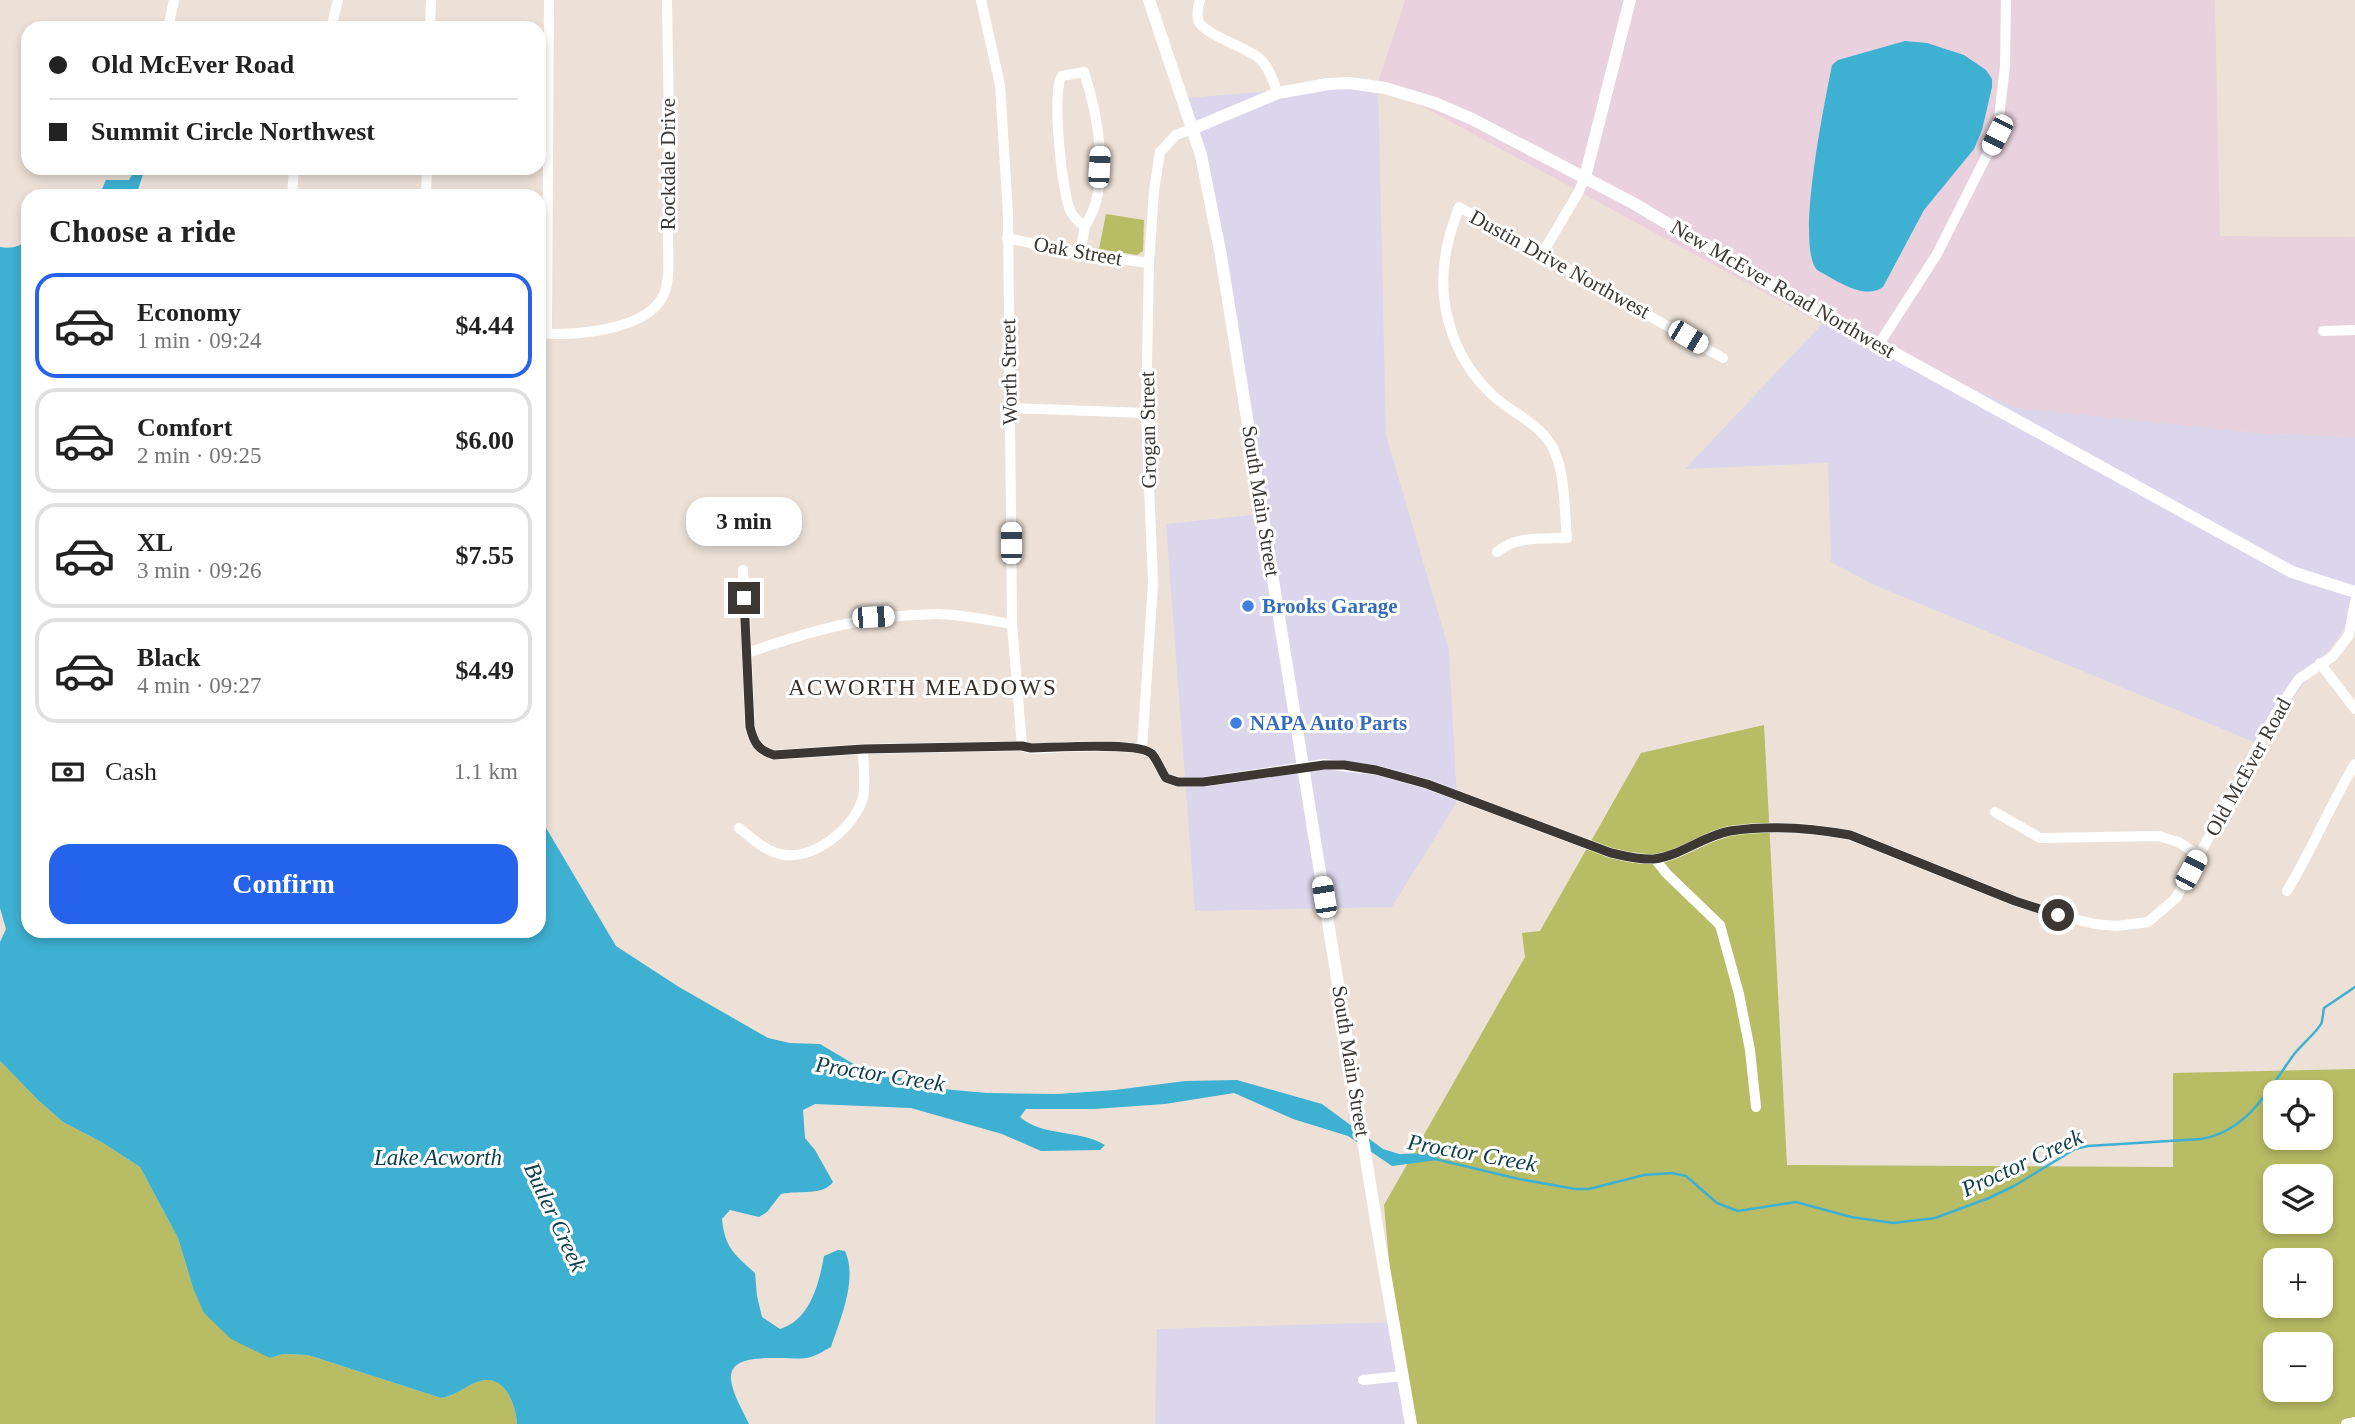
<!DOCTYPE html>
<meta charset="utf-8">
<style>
:root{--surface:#fff;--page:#f2f2f2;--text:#222;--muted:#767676;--line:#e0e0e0;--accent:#2563eb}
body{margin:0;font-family:"Times New Roman",serif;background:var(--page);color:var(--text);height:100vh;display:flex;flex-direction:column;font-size:26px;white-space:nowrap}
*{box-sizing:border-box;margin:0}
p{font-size:23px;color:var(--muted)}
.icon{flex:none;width:38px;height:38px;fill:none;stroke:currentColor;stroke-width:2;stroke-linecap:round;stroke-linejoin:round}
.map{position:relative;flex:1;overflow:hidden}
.drawer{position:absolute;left:21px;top:189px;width:525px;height:749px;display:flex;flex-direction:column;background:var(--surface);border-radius:21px;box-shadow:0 4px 10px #0003}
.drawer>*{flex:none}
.guide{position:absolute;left:21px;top:21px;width:525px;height:154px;border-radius:21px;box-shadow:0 4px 10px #0003;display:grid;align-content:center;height:154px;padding:0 28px;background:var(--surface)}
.controls{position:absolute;left:2263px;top:1080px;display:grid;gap:14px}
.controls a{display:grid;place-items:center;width:70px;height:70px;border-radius:14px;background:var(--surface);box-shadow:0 4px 10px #0003;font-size:35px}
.end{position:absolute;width:32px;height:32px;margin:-16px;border:9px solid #3c3733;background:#fff;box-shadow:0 0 0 4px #fff}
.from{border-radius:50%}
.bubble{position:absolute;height:49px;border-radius:21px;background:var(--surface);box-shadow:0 4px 10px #0003;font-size:23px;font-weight:600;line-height:49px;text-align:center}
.car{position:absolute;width:21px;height:42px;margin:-21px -10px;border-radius:9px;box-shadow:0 0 5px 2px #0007;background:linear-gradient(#fff 24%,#345 0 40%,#fff 0 76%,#345 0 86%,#fff 0)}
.guide b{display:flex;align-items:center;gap:24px;height:66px;font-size:26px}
.guide b+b{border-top:2px solid var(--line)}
.guide i{width:18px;height:18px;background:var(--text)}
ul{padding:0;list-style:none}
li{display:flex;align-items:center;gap:21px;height:105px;margin:0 14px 10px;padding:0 14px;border:4px solid var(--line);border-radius:21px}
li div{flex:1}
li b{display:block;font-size:26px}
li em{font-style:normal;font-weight:600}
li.active{border-color:var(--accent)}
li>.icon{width:63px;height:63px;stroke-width:1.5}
h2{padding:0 28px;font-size:32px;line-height:84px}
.pay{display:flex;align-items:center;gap:18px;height:77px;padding:0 28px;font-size:26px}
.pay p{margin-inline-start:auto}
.primary-button{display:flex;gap:14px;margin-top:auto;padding:14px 28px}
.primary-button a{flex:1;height:80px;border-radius:21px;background:var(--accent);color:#fff;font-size:28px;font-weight:600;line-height:80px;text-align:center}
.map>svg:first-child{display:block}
.commercial{fill:#dbd6ec}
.industrial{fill:#e9d2dd}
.green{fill:#b8bc65;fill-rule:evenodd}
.water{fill:#3eb0d1}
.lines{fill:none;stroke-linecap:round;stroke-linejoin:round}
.stream{stroke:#3eb0d1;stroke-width:2.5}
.street{stroke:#fff;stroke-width:10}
.secondary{stroke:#fff;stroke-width:12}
.route{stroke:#3c3733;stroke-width:9}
.shop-dot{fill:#3f7fe0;stroke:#fff;stroke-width:2.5}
.labels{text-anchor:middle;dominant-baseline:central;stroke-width:6;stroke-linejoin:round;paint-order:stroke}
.street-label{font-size:21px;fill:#3c3733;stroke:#fff}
.shop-label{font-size:21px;font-weight:bold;fill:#366cbe;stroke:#fff;text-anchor:start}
.neighbourhood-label{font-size:23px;letter-spacing:2px;fill:#362c24;stroke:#fff}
.water-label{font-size:23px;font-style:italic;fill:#0e404f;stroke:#fff}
</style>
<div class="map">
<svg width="2355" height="1424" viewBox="0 0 2355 1424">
<rect width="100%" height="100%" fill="#ede1d7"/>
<g class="commercial">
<path d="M1378 82 1386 435 1449 650 1457 802 1392 907 1195 911 1166 524 1261 514 1186 98Z"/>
<path d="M1822 324 2017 408 2268 434 2355 437V615L2259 744 1872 584 1831 562 1828 463 1685 469Z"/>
<path d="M1395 1322 1410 1424H1155L1157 1329Z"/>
</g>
<path class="industrial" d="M1405 0H2215L2220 236 2355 237V437L2268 434 2017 408 1822 324 1378 82Z"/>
<g class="green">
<path d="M1106 214 1144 220 1143 251 1137 255 1099 249Z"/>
<path d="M1764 725 1787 1165 2173 1167V1073L2355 1069V1424H1410L1397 1350 1384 1205 1525 957 1522 933 1540 931 1641 753ZM2275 1092H2320V1138H2275ZM2275 1176H2320V1222H2275ZM2275 1260H2320V1306H2275ZM2275 1344H2320V1390H2275Z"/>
<path d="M0 1061 38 1100 63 1122 103 1143 140 1167 178 1238 193 1288 270 1358 283 1354 308 1355 441 1398C455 1396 464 1387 477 1382 504 1372 516 1404 517 1424H0Z"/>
</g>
<g class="water">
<path d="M1905 41 1927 43 1964 55 1986 70 1992 79V87L1982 130 1974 149 1924 210 1883 287C1864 301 1834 279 1817 270 1795 245 1825 101 1832 65L1838 60Z"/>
<path d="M136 168H145L136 196H87L102 189 106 180H129Z"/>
<path d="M28 239V931H539V816L616 946 679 987 768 1038 790 1043 820 1044 874 1076 901 1078 932 1088 987 1093 1058 1094 1115 1090 1185 1081 1237 1080 1322 1104 1383 1149 1399 1154 1436 1153 1438 1160 1392 1166 1348 1136 1293 1119 1234 1093 1165 1104 1094 1109H1026L1020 1117C1043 1137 1079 1129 1105 1145L1100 1150 1041 1151 1002 1134 911 1108 815 1104 803 1110 805 1138 815 1150 833 1182C823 1196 799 1190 781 1194L767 1212 759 1217 730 1210 722 1219C725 1248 734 1254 755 1273L757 1296 762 1317 780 1329C810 1320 819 1284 824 1256L838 1250 845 1251C858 1279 840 1320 831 1347 825 1350 818 1355 811 1357 792 1363 729 1347 731 1379 732 1393 743 1411 749 1424H517C516 1404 504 1372 477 1382 464 1387 455 1396 441 1398L308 1355 283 1354 270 1358 231 1339 204 1313 193 1288 178 1238 140 1167 103 1143 63 1122 38 1100 0 1061V942L6 929 0 908V247C11 249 20 247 28 239Z"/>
</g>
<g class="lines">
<path class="stream" d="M1435 1159 1519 1179 1575 1189H1589L1644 1175 1672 1173 1686 1176 1717 1203 1738 1211 1796 1202 1851 1217 1893 1223 1935 1218 1989 1198 2014 1186 2075 1149 2088 1146 2201 1139C2247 1131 2267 1092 2292 1057 2299 1047 2316 1033 2321 1024 2323 1020 2323 1012 2324 1008L2355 987"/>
<g class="street">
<path d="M981 0 1000 85 1008 214 1012 624 1022 746"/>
<path d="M1200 0C1198 6 1196 15 1199 22 1205 35 1247 47 1260 59 1270 68 1273 82 1278 93"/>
<path d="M169 24 174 0"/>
<path d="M331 28 338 0"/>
<path d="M430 28 431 0"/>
<path d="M1084 72C1098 115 1112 186 1085 226 1078 222 1073 217 1070 210 1062 192 1051 90 1062 76Z"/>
<path d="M292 196 294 168"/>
<path d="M426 196 427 168"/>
<path d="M1007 238 1080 254 1149 263"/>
<path d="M1080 254 1085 226"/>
<path d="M1542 254 1578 193 1585 177"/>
<path d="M2323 331 2355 330"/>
<path d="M539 333C573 336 643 331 662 298 671 283 668 257 668 240 671 160 668 80 667 0"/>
<path d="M547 333 549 0"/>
<path d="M1879 344 1937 254 1997 135 2005 66 2006 0"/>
<path d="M1010 408 1146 413"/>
<path d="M1497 552C1518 535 1541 539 1567 538 1564 509 1566 475 1553 448 1541 425 1516 415 1497 399 1457 365 1437 311 1445 259 1447 241 1453 224 1459 207L1723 358"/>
<path d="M743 570 750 727C754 743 758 750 774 755L863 749 1022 746 1031 749C1052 748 1139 741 1152 754 1158 761 1161 771 1166 778L1178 782H1203L1324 764 1376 770 1427 784 1611 853C1625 856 1639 860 1654 859 1681 856 1704 836 1730 831 1768 825 1812 828 1850 835L2015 901 2058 915 2095 924 2117 926 2148 922 2176 898 2277 711 2299 679 2333 656 2349 635 2355 601"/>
<path d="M747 653C813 630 866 615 937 614 961 614 987 620 1012 624"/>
<path d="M2320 663 2355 709"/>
<path d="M1142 749 1153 583 1146 413 1149 263 1154 191 1160 152 1176 135 1192 129"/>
<path d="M1995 812 2040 838 2159 836 2178 842 2199 855"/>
<path d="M739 828C753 839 767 853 785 855 817 858 855 827 863 797 866 783 863 764 863 749"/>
<path d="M1655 859 1666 873 1720 925 1739 994 1750 1050 1756 1107"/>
<path d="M2287 891C2312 850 2330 805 2355 764"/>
<path d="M1363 1380 1403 1376"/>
<path d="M2346 1424 2355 1422"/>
</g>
<g class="secondary">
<path d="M1149 0 1201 155 1221 256 1377 1227 1411 1424"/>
<path d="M1192 129 1278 93 1328 84 1349 83 1385 88 1435 103 1472 119 1633 203 1762 280 2292 572 2355 592"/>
<path d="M1585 177 1630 0"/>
</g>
</g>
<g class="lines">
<path class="route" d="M744 598 750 727C754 743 758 750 774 755L863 749 1022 746 1031 748C1052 748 1139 741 1152 754 1158 761 1161 771 1166 778L1178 782H1203L1324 765H1344L1376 770 1427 784 1611 853C1625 856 1639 860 1654 859 1680 856 1703 836 1730 831 1768 825 1812 828 1850 835L2015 901 2058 915"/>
</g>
<g class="shop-dot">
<circle cx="1248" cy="606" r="7"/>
<circle cx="1236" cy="723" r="7"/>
</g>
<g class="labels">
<g class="street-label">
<text transform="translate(668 164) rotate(-90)">Rockdale Drive</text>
<text transform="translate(1078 251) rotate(10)">Oak Street</text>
<text transform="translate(1560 264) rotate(29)">Dustin Drive Northwest</text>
<text transform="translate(1783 289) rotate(30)">New McEver Road Northwest</text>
<text transform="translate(1009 372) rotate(-91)">Worth Street</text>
<text transform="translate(1148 430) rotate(-91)">Grogan Street</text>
<text transform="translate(1261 501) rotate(81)">South Main Street</text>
<text transform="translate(2248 767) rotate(-61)">Old McEver Road</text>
<text transform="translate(1351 1061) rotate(81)">South Main Street</text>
</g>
<g class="shop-label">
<text x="1262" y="606">Brooks Garage</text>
<text x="1250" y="723">NAPA Auto Parts</text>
</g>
<g class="neighbourhood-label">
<text x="923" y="687">ACWORTH MEADOWS</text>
</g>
<g class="water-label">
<text transform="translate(880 1074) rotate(9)">Proctor Creek</text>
<text transform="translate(1472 1153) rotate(10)">Proctor Creek</text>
<text x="438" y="1157">Lake Acworth</text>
<text transform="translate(2022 1163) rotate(-25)">Proctor Creek</text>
<text transform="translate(555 1217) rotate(65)">Butler Creek</text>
</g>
</g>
</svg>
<div class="controls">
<a><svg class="icon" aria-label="locate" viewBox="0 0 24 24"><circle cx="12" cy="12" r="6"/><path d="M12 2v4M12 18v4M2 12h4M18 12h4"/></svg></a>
<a><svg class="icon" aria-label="layers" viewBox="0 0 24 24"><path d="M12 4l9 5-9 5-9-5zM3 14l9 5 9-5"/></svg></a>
<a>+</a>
<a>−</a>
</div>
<i class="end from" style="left:2058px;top:915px"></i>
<i class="end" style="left:744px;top:598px"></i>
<div class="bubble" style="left:686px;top:497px;width:116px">3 min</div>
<i class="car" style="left:1997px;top:135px;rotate:207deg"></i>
<i class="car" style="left:1099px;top:167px;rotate:3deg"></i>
<i class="car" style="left:1688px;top:337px;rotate:121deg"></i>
<i class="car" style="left:1011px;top:543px;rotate:0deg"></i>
<i class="car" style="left:873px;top:617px;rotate:87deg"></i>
<i class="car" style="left:2191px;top:870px;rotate:28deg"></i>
<i class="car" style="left:1324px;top:897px;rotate:351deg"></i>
<div class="guide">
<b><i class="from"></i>Old McEver Road</b>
<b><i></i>Summit Circle Northwest</b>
</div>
<section class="drawer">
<h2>Choose a ride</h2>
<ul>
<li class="active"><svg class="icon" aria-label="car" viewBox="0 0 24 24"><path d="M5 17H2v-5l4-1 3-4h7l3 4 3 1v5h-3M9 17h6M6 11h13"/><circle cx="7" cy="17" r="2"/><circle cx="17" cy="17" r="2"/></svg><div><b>Economy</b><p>1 min · 09:24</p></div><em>$4.44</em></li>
<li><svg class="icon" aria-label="car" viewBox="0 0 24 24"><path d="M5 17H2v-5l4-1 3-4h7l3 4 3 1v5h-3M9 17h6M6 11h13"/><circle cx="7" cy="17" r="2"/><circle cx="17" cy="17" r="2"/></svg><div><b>Comfort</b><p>2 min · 09:25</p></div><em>$6.00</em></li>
<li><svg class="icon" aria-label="car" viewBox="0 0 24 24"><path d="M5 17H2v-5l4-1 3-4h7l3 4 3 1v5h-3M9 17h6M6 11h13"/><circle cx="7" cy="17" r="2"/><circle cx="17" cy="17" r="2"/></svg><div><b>XL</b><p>3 min · 09:26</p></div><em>$7.55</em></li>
<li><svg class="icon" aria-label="car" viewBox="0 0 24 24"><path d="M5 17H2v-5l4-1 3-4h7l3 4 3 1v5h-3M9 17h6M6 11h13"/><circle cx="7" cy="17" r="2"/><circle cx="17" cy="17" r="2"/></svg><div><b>Black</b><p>4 min · 09:27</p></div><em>$4.49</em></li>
</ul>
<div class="pay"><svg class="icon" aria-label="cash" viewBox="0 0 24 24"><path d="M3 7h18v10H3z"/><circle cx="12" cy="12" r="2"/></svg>Cash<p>1.1 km</p></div>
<div class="primary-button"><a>Confirm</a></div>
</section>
</div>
